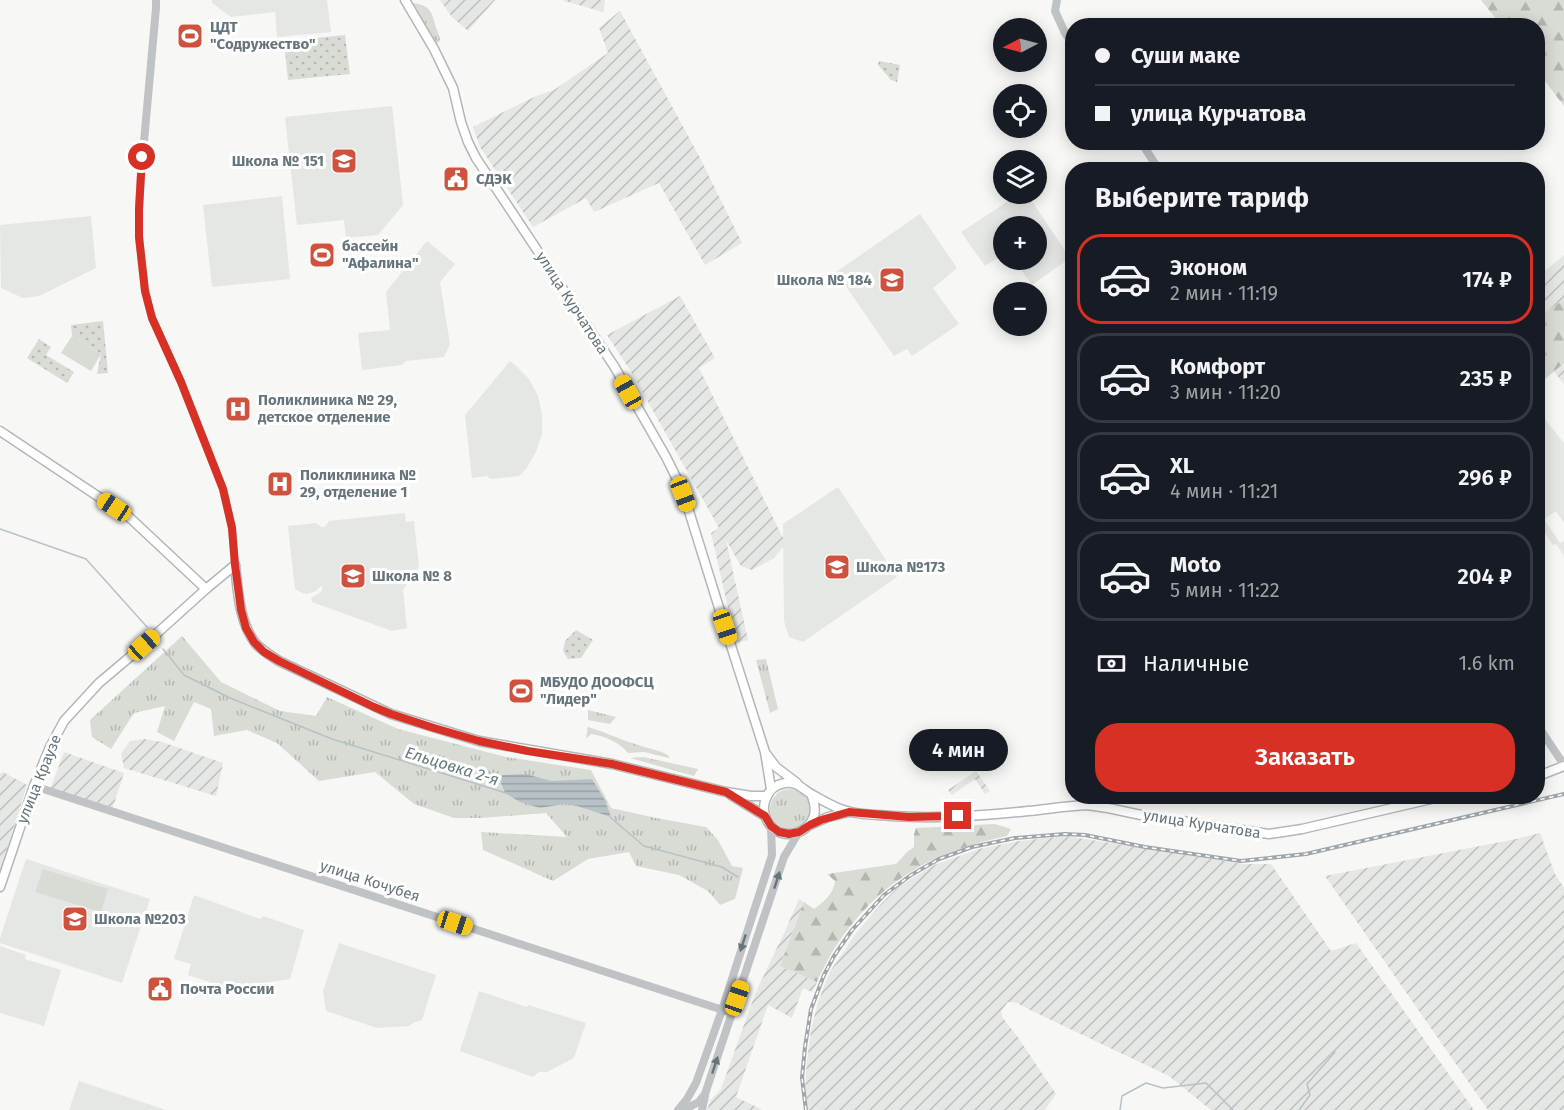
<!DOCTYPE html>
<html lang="ru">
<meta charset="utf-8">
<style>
:root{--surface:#171b24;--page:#20242c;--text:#f1f3f6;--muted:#9ea1a6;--line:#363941;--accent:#d93025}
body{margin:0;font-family:"Fira Sans",sans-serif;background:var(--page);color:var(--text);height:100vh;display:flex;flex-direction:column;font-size:22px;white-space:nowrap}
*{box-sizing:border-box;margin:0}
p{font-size:20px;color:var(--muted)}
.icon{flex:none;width:33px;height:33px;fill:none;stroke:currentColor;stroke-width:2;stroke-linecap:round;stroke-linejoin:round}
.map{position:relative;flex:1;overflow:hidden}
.side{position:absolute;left:1065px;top:162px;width:480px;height:642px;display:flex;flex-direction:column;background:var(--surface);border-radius:24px;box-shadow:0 3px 15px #0003}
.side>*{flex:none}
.top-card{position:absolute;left:1065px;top:18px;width:480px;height:132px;border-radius:24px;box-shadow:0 3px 15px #0003;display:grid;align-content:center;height:132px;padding:0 30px;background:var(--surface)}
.needle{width:39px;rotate:264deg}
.buttons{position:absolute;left:993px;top:18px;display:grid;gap:12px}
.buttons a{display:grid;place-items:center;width:54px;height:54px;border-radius:50%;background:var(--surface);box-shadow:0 3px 15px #0003;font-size:30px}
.end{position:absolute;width:27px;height:27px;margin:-14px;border:8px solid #d93025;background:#fff;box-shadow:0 0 0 3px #fff}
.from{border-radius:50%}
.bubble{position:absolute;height:42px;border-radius:21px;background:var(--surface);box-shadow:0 3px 15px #0003;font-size:20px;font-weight:600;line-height:42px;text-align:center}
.car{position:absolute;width:18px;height:36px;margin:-18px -9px;border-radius:8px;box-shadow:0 0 4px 2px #0007;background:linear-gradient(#f5c518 24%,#345 0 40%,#f5c518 0 76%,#345 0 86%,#f5c518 0)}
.top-card b{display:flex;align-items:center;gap:21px;height:57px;font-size:22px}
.top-card b+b{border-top:2px solid var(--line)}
.top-card i{width:15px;height:15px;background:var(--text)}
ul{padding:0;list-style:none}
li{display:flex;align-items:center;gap:18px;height:90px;margin:0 12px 9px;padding:0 18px;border:3px solid var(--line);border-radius:24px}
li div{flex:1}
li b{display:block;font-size:22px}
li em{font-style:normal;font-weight:600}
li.current{border-color:var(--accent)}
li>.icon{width:54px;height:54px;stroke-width:1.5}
h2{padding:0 30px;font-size:27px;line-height:72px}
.pay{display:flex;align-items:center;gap:15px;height:66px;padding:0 30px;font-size:22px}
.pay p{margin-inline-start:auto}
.cta{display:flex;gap:12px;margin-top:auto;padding:12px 30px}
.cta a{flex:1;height:69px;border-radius:24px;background:var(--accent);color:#fff;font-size:24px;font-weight:600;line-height:69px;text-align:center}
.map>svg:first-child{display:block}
.built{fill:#e5e7e5}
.industrial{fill:url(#industrial-furrows)}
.grass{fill:url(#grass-tufts)}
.forest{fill:url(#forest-firs)}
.park{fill:url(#park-dots)}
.pitch{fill:#d8dcd5}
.water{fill:url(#water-rules)}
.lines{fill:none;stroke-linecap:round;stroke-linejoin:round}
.stream{stroke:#b6c2c5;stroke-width:1.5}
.secondary-casing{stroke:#b2b7ba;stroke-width:11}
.tertiary{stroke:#bfc3c6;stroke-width:8}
.secondary{stroke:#fff;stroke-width:8}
.rail-casing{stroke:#9fa6aa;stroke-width:4}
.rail{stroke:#fff;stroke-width:1.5;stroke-dasharray:4.5;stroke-linecap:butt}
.oneway{fill:#66757c}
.route{stroke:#d93025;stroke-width:8}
.labels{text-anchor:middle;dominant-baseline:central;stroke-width:6;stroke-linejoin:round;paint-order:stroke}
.poi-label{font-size:15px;font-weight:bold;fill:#66757c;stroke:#fff;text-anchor:start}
.street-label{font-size:15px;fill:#66757c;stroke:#fff}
.water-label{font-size:16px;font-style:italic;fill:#667a7e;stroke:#fff}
</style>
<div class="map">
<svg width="1564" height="1110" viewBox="0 0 1564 1110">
<defs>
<pattern id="industrial-furrows" width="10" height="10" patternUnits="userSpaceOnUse" patternTransform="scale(1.5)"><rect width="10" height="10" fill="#e5e7e5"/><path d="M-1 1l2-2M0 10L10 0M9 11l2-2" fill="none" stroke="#bdc0bf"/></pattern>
<pattern id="grass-tufts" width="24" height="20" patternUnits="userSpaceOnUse" patternTransform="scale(1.5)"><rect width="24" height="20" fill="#d8dcd5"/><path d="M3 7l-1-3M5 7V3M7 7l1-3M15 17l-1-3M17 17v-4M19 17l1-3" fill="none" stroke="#b3b7b2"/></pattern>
<pattern id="forest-firs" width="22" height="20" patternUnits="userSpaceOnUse" patternTransform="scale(1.5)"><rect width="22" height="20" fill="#d8dcd5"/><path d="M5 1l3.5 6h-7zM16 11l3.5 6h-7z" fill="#b3b7b2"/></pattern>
<pattern id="park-dots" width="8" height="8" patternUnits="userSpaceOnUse" patternTransform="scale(1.5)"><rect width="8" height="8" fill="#d8dcd5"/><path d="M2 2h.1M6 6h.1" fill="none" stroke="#b3b7b2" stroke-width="1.8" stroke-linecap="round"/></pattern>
<pattern id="water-rules" width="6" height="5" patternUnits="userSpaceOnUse" patternTransform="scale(1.5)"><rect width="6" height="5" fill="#b6c2c5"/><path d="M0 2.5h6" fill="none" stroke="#98a2a5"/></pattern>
</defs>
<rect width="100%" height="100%" fill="#f7f7f5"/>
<g class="built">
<path d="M212 0H327L331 32 277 37 275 12 231 17 212 3Z"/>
<path d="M392 106 403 205 378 235 346 238 344 220 297 225 285 117Z"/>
<path d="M1019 194H1027L1070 258 1032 285 1014 260H1036V226H1004L1003 254 985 266 961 232Z"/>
<path d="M282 196 290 279 212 287 203 205Z"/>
<path d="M920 214 957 268 933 288 959 324 912 356 907 349 894 356 836 272Z"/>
<path d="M91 216 96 268 39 296 23 298 1 288 0 225Z"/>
<path d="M427 241 455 264 440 282 450 344 444 357 406 361 402 365 362 370 358 333 390 330 386 292Z"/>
<path d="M510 361 515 365 529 379 538 396 542 414V434L536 452 526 469 519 476 491 479 487 476 472 478 465 415Z"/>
<path d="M1538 411 1564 443V523L1556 511 1544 519 1560 543 1564 541V556L1556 544 1553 545 1545 533 1538 538Z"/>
<path d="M838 487 897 577 803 642 789 637 784 621 783 524Z"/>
<path d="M405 513 406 522 414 521 419 567 403 590 407 628 392 631 312 602 311 598 321 592 323 587 321 586 316 591 307 594 302 593 295 589 288 526 316 523 321 527H325L329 521Z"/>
<path d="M26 859 150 899 122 983 0 943V938Z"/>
<path d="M194 895 260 919 263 916 304 930 290 979 227 988 188 975 191 964 174 959Z"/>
<path d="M339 943 436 975 422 1020 413 1023 409 1026 377 1028 326 1011 323 991Z"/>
<path d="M0 946 26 955 25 959 61 970 44 1026 0 1013Z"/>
<path d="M479 991 527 1007 528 1005 586 1023 574 1058 547 1072H539L533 1077 460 1051Z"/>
<path d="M79 1081 166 1110H69Z"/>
</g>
<g class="industrial">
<path d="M440 0H495L468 31 452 17Z"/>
<path d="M561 0H605L603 12Z"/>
<path d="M620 11 699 156 742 243 705 265 659 183 594 212 586 198 533 227 480 147 473 127 534 97 554 90 608 53 599 28Z"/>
<path d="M1564 255V384L1538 352V277Z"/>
<path d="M680 296 715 358 699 368 786 544 774 558 752 570 741 566 726 540 748 640 736 643 711 533 719 528 630 370 607 335Z"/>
<path d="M144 739 162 742 223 763 216 796 124 768 121 754 130 741Z"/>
<path d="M64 752 124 773 112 810 50 790Z"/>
<path d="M976 771 990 791 985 794 975 779 952 795 948 790Z"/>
<path d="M3 772 27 785 0 871V774Z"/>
<path d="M1540 833 1555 874 1564 888V1110H1488L1325 876 1516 839Z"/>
<path d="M1066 836 1244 864H1271L1331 951 1356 943 1474 1110H1211L1169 1076 1030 1010 1017 1003 1008 1002 1001 1011 1002 1017 1017 1036 1056 1094 1045 1110H808L805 1089 807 1061 811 1030 818 1002 829 973 856 933 881 904 898 887 934 865 979 849 1019 841Z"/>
<path d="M799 899 804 902 780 966 817 982 812 992 803 988 792 1018 768 1005 736 1097 763 1110H707L710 1101 721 1089 755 994 785 931Z"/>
</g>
<g class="grass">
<path d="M413 3C429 5 432 11 435 25 437 30 439 34 440 40L437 44Z"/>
<path d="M182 636 221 682 280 711 316 716 327 697 398 729 506 757 591 770 611 808 656 818 706 827 718 840 732 866 743 868 735 899 720 905 708 891 679 875 636 866 629 852 588 859 553 881 483 850 481 832 567 837 546 813 481 818H454L414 804 375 772 319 781 277 743 247 730 214 736 211 709 194 702 174 741 157 732 165 706 134 713 111 749 92 737 90 720Z"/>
<path d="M766 659 778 709 770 713 756 660Z"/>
<path d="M588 710 616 717 610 724 588 720Z"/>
<path d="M588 727C605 732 621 740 638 745 649 749 661 750 669 756V758L644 752 628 753C619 742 605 736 591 734L586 739Z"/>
<path d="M643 757 698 769 694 776 630 758Z"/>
<circle cx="790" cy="809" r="20"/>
</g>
<g class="forest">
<path d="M1481 0H1564V106L1538 72V26L1501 25Z"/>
<path d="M1564 300V363L1538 385V315L1539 316Z"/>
<path d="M995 824 1011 829 1007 836C930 852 878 882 834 949 828 959 822 971 817 982L780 966 804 902 814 909C824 902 834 893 835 881L827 874 896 864 907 852 914 847V834L916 828Z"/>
</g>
<g class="park">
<path d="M345 35 350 74 288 80 284 41Z"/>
<path d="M879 61 900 65 897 82 891 80 878 65Z"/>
<path d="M103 321 108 373 97 374 101 354 72 336 71 325Z"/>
<path d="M39 339 51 347 46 355 74 372 67 383 27 358Z"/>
<path d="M576 630 593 640 581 658 568 659 563 651 565 641Z"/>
</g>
<g class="pitch">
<path d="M72 336 101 354 91 371 61 353Z"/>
<path d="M43 869 108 889 101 912 35 892Z"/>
</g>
<path class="water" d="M525 774 552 781 592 779 605 800 611 817 577 806 564 804 540 808 520 802 505 793 501 783 502 775Z"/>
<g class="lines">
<g class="stream">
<path d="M0 529 86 559 147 627"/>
<path d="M163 649 184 675 230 698 332 739 506 793"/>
<path d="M610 817 644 846 722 867 738 877"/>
<path d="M1120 1110 1122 1096 1146 1083 1163 1088 1206 1083 1233 1110"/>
<path d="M1299 1110 1310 1095 1307 1084 1335 1052"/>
</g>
<g class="secondary-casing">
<g id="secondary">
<path d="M405 0 434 49 453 88 461 122 468 142 476 158 614 366 666 457 678 481 688 508 725 627 765 752 771 789"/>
<path d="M0 431 129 517 206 589"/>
<path d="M235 565C238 591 239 623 256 644 263 651 271 656 279 661L391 714 479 741 612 764 726 792 751 796H767"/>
<path d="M767 755 776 767 797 783"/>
<path d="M1538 776 1564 766"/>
<path d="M811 794C814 801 816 808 814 816 808 834 783 841 770 825 758 810 765 786 785 783 798 781 803 790 813 795 824 801 838 810 851 812 864 815 878 815 891 816 937 819 983 816 1028 811 1048 809 1067 806 1087 805L1108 808 1141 815 1269 834 1302 829 1444 796"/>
<path d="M731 795 765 816"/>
<path d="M810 825 828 817 849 812"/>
<path d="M0 887 34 786 50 747 64 721 99 683 144 645 206 589 235 565"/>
</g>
</g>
<g class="tertiary">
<path d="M156 0V8L141 175 139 209V237L145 291 152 318 181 382 223 489 232 528 235 565"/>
<path d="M1057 0 1055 11 1065 33 1072 43"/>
<path d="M1141 142 1159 170"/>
<path d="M1538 726 1564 765"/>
<path d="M34 786 732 1013"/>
<path d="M678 1110 687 1099 696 1083 722 1010 772 855 771 826"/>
<path d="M683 1110 699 1102 705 1094 784 857 799 832"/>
<path d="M702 1110 705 1096"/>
</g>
<use href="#secondary" class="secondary"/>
<g class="rail-casing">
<path id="rail" d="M806 1110 802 1078 805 1047 811 1009 824 975 834 956 852 930 884 895 911 875 939 859 972 847 1015 838 1065 834 1085 835 1145 847 1241 861 1306 854 1564 794"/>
</g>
<use href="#rail" class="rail"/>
</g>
<defs><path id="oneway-solid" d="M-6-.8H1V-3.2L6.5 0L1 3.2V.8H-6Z" transform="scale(1.5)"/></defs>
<g class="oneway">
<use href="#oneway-solid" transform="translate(777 880) rotate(-72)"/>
<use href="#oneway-solid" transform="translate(743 943) rotate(108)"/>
<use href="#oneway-solid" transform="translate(715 1065) rotate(-72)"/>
</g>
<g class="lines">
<path class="route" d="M142 157 139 209V237L145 291 152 318 181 382 223 489 232 528 235 565 241 610 246 628 254 642 264 652 279 661 374 707 391 714 434 728 479 741 528 751 612 764 726 792 765 816 771 826 779 832 789 834 799 832 810 825 821 820 849 812 909 817 958 816"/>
</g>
<defs>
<g id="stadium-square" transform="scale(1.35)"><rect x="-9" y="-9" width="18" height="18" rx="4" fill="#cf523e" stroke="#fff"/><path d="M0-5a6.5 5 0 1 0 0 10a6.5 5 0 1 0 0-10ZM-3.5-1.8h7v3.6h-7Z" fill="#fff"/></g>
<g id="school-square" transform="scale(1.35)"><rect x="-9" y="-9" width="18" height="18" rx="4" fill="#cf523e" stroke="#fff"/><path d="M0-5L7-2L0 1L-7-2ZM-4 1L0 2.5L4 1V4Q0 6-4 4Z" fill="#fff"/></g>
<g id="civic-square" transform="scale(1.35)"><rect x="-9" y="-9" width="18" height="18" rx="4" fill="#cf523e" stroke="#fff"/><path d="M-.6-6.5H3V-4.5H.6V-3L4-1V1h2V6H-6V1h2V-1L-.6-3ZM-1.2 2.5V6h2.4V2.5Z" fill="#fff"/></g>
<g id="hospital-square" transform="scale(1.35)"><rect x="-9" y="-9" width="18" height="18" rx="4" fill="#cf523e" stroke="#fff"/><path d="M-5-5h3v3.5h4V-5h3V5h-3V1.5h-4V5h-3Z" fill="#fff"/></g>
</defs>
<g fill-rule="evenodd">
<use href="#stadium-square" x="190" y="36"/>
<use href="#school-square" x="344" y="161"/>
<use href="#civic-square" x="456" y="179"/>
<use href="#stadium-square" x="322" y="255"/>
<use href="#school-square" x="892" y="280"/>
<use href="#hospital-square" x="238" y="409"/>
<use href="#hospital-square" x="280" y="484"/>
<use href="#school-square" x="837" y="567"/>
<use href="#school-square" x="353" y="576"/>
<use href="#stadium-square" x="521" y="691"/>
<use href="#school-square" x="75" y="919"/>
<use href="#civic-square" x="160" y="989"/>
</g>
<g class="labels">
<g class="poi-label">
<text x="210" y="27">ЦДТ<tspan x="210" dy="17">"Содружество"</tspan></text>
<text x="324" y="161" text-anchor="end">Школа № 151</text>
<text x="476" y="179">СДЭК</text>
<text x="342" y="246">бассейн<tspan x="342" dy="17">"Афалина"</tspan></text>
<text x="872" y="280" text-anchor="end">Школа № 184</text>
<text x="258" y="400">Поликлиника № 29,<tspan x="258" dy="17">детское отделение</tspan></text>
<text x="300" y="475">Поликлиника №<tspan x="300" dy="17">29, отделение 1</tspan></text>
<text x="856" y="567">Школа №173</text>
<text x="372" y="576">Школа № 8</text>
<text x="540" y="682">МБУДО ДООФСЦ<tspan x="540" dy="17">"Лидер"</tspan></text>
<text x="94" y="919">Школа №203</text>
<text x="180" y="989">Почта России</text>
</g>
<g class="street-label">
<text transform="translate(572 303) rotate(57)">улица Курчатова</text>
<text transform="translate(39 779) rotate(-68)">улица Краузе</text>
<text transform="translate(1202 824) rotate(9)">улица Курчатова</text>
<text transform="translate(370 881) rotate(18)">улица Кочубея</text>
</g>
<g class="water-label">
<text transform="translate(452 766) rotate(17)">Ельцовка 2-я</text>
</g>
</g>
</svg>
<div class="buttons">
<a><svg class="needle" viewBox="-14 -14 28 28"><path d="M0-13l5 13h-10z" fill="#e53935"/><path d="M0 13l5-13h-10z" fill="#9ea1a6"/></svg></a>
<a><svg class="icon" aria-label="locate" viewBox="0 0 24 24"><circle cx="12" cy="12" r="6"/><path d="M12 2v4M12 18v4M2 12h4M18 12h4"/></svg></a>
<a><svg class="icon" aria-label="layers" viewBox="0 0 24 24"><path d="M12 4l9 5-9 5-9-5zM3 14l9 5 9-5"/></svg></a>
<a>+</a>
<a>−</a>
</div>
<i class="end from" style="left:142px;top:157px"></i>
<i class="end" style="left:958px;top:816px"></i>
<div class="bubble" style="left:909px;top:729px;width:99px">4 мин</div>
<i class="car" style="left:628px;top:392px;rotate:331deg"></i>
<i class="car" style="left:683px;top:494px;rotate:159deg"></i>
<i class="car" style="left:114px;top:507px;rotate:303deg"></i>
<i class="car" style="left:725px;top:627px;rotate:161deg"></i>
<i class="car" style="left:144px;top:645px;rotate:48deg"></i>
<i class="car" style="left:455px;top:923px;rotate:108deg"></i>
<i class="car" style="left:737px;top:998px;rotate:19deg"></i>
<div class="top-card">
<b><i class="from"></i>Суши маке</b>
<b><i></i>улица Курчатова</b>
</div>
<section class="side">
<h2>Выберите тариф</h2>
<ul>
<li class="current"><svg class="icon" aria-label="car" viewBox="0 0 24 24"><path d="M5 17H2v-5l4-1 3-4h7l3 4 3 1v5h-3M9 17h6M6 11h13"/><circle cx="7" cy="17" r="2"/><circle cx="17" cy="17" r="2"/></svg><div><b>Эконом</b><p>2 мин · 11:19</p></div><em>174 ₽</em></li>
<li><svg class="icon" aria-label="car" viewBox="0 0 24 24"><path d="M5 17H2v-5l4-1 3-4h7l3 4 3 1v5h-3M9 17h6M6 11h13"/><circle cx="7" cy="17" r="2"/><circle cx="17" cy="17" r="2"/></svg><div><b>Комфорт</b><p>3 мин · 11:20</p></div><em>235 ₽</em></li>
<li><svg class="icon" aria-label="car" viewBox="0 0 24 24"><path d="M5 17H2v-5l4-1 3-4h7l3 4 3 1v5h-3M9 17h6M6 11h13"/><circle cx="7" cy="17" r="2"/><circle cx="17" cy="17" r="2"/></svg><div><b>XL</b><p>4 мин · 11:21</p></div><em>296 ₽</em></li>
<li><svg class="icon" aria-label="car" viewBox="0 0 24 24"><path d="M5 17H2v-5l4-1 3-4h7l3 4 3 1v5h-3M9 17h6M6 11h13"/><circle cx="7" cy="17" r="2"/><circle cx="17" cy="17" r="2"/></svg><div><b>Moto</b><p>5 мин · 11:22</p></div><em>204 ₽</em></li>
</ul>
<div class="pay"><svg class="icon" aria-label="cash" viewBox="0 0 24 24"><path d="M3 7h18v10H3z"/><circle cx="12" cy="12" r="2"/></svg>Наличные<p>1.6 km</p></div>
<div class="cta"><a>Заказать</a></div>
</section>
</div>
